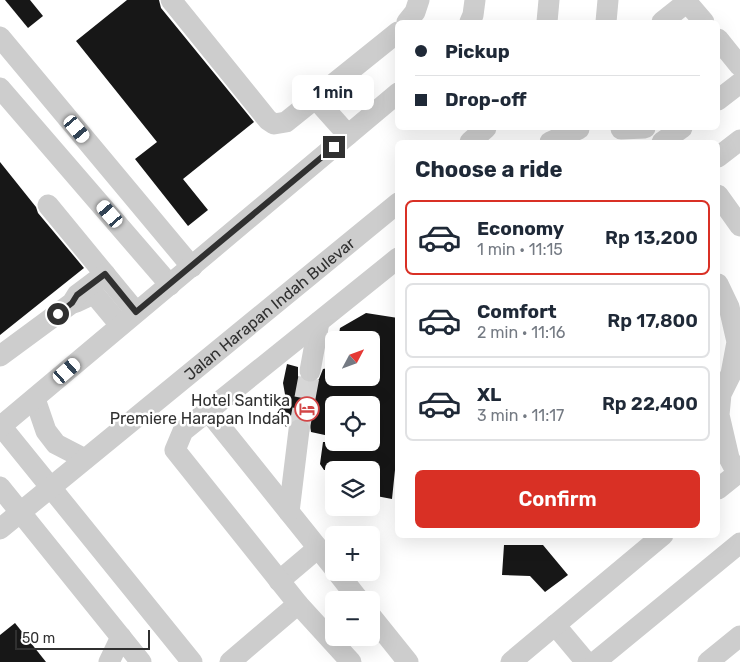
<!DOCTYPE html>
<meta charset="utf-8">
<style>
:root{--surface:#fff;--page:#f6f6f7;--text:#1f2937;--muted:#747a83;--line:#e0e1e3;--accent:#d93025}
body{margin:0;font-family:Rubik,sans-serif;background:var(--page);color:var(--text);height:100vh;display:flex;flex-direction:column;font-size:19px;white-space:nowrap}
*{box-sizing:border-box;margin:0}
p{font-size:16px;color:var(--muted)}
.icon{flex:none;width:28px;height:28px;fill:none;stroke:currentColor;stroke-width:2;stroke-linecap:round;stroke-linejoin:round}
.map{position:relative;flex:1;overflow:hidden}
.details{position:absolute;left:395px;top:140px;width:325px;height:398px;display:flex;flex-direction:column;background:var(--surface);border-radius:8px;box-shadow:0 5px 20px #0002}
.details>*{flex:none}
.banner{position:absolute;left:395px;top:20px;width:325px;height:110px;border-radius:8px;box-shadow:0 5px 20px #0002;display:grid;align-content:center;height:110px;padding:0 20px;background:var(--surface)}
.needle{width:32px;rotate:49deg}
.controls{position:absolute;left:325px;top:331px;display:grid;gap:10px}
.controls a{display:grid;place-items:center;width:55px;height:55px;border-radius:8px;background:var(--surface);box-shadow:0 5px 20px #0002;font-size:25px}
.scale{position:absolute;left:15px;bottom:12px;width:135px;box-sizing:border-box;padding-left:5px;border:2px solid #303030;border-top:0;font-size:14px;line-height:18px;white-space:nowrap;color:#303030;-webkit-text-stroke:4px #fff;paint-order:stroke}
.end{position:absolute;width:22px;height:22px;margin:-11px;border:6px solid #303030;background:#fff;box-shadow:0 0 0 2px #fff}
.from{border-radius:50%}
.bubble{position:absolute;height:35px;border-radius:8px;background:var(--surface);box-shadow:0 5px 20px #0002;font-size:16px;font-weight:600;line-height:35px;text-align:center}
.car{position:absolute;width:15px;height:30px;margin:-15px -8px;border-radius:6px;box-shadow:0 0 4px 1px #0007;background:linear-gradient(#fff 24%,#345 0 40%,#fff 0 76%,#345 0 86%,#fff 0)}
.banner b{display:flex;align-items:center;gap:18px;height:48px;font-size:19px}
.banner b+b{border-top:1px solid var(--line)}
.banner i{width:12px;height:12px;background:var(--text)}
ul{padding:0;list-style:none}
li{display:flex;align-items:center;gap:15px;height:75px;margin:0 10px 8px;padding:0 10px;border:2px solid var(--line);border-radius:8px}
li div{flex:1}
li b{display:block;font-size:19px}
li em{font-style:normal;font-weight:600}
li.on{border-color:var(--accent)}
li>.icon{width:45px;height:45px;stroke-width:1.5}
h2{padding:0 20px;font-size:22px;line-height:60px}
.primary-button{display:flex;gap:10px;margin-top:auto;padding:10px 20px}
.primary-button a{flex:1;height:58px;border-radius:8px;background:var(--accent);color:#fff;font-size:20px;font-weight:600;line-height:58px;text-align:center}
.map>svg:first-child{display:block}
.building{fill:#171717}
.lines{fill:none;stroke-linecap:round;stroke-linejoin:round}
.minor-tunnel{stroke:#d6d6d6;stroke-width:21;stroke-dasharray:21 11;stroke-linecap:butt}
.minor{stroke:#cdcdcd;stroke-width:21}
.route{stroke:#303030;stroke-width:6}
.labels{text-anchor:middle;dominant-baseline:central;stroke-width:5;stroke-linejoin:round;paint-order:stroke}
.street-label{font-size:16px;fill:#303030;stroke:#fff}
.poi-label{font-size:16px;fill:#303030;stroke:#fff;text-anchor:end}
</style>
<div class="map">
<svg width="740" height="662" viewBox="0 0 740 662">
<rect width="100%" height="100%" fill="#fff"/>
<g class="building">
<path d="M5 0H30L43 16 28 28Z"/>
<path d="M127 0H159L161 8 254 122 183 179 208 210 188 226 135 159 157 142 76 41Z"/>
<path d="M0 162 36 207 38 213 84 268 0 335Z"/>
<path d="M366 313 398 318V470H395L392 499 371 495V470H324L320 464 323 442H371V405H334V437L311 432 310 425 307 420 301 418 294 419 286 427 277 413 286 400 283 383 287 364 298 367V376L302 381 308 383H315L319 379 323 369 334 367V378H371V340H338L340 328Z"/>
<path d="M504 545H543L568 575 545 592 530 576 502 575Z"/>
<path d="M15 623 46 662H0V635Z"/>
</g>
<g class="lines">
<path class="minor-tunnel" d="M299 430 310 371"/>
<g class="minor">
<path d="M171 0 268 120 274 124 286 122 398 32"/>
<path d="M685 0 704 22"/>
<path d="M407 22 415 12 419 0"/>
<path d="M470 22 473 15 475 0"/>
<path d="M547 22 549 0"/>
<path d="M606 22 608 0"/>
<path d="M662 22 687 2"/>
<path d="M0 37 192 267"/>
<path d="M718 39 740 66"/>
<path d="M0 88 170 285"/>
<path d="M315 98 348 135"/>
<path d="M718 100 740 83"/>
<path d="M621 129 645 128"/>
<path d="M470 142 486 128"/>
<path d="M550 142 579 129"/>
<path d="M662 142 682 128"/>
<path d="M718 157 740 140"/>
<path d="M718 195 740 226"/>
<path d="M48 205 136 312"/>
<path d="M718 284 729 307 737 342 731 374 721 394 719 415 729 458 736 471 733 477 718 489"/>
<path d="M73 303C80 301 88 295 95 295L120 325"/>
<path d="M0 356 72 303 77 295 105 274"/>
<path d="M310 371 319 322"/>
<path d="M35 399 46 431 56 444 85 459"/>
<path d="M208 411 334 568"/>
<path d="M1 426 192 662"/>
<path d="M0 427 398 93"/>
<path d="M0 487 141 662"/>
<path d="M289 512 299 430"/>
<path id="s1" d="M0 529 398 203"/>
<path d="M337 572 359 600"/>
<path d="M279 581 318 548"/>
<path d="M371 616 408 662"/>
<path d="M555 625 586 662"/>
<path d="M109 662 121 637"/>
<path d="M230 662 298 604"/>
<path d="M351 662 298 604 175 450 183 431 398 258"/>
<path d="M511 662 663 535"/>
<path d="M595 662 740 543"/>
<path d="M708 662 740 636"/>
</g>
</g>
<g class="lines">
<path class="route" d="M58 314 72 303 77 295 105 274 136 312 334 147"/>
</g>
<defs>
<g id="hotel-ring" transform="scale(1.25)"><circle r="9.5" fill="#fff" stroke="#d34647" stroke-width="1.5"/><path d="M-6-4.5h1.5V1H6V5H4.5V3h-9V5H-6ZM-4 0a1.8 1.8 0 1 1 3.6 0ZM.5 0V-2.5h3Q6-2.5 6 0Z" fill="#d34647"/></g>
</defs>
<g fill-rule="evenodd">
<use href="#hotel-ring" x="307" y="409"/>
</g>
<g class="labels">
<g class="street-label">
<text stroke="none"><textPath href="#s1" startOffset="348">Jalan Harapan Indah Bulevar</textPath></text>
</g>
<g class="poi-label">
<text x="290" y="400">Hotel Santika<tspan x="290" dy="18">Premiere Harapan Indah</tspan></text>
</g>
</g>
</svg>
<div class="controls">
<a><svg class="needle" viewBox="-14 -14 28 28"><path d="M0-13l5 13h-10z" fill="#e53935"/><path d="M0 13l5-13h-10z" fill="#747a83"/></svg></a>
<a><svg class="icon" aria-label="locate" viewBox="0 0 24 24"><circle cx="12" cy="12" r="6"/><path d="M12 2v4M12 18v4M2 12h4M18 12h4"/></svg></a>
<a><svg class="icon" aria-label="layers" viewBox="0 0 24 24"><path d="M12 4l9 5-9 5-9-5zM3 14l9 5 9-5"/></svg></a>
<a>+</a>
<a>−</a>
</div>
<div class="scale">50 m</div>
<i class="end from" style="left:58px;top:314px"></i>
<i class="end" style="left:334px;top:147px"></i>
<div class="bubble" style="left:292px;top:75px;width:82px">1 min</div>
<i class="car" style="left:77px;top:129px;rotate:140deg"></i>
<i class="car" style="left:110px;top:214px;rotate:319deg"></i>
<i class="car" style="left:67px;top:371px;rotate:49deg"></i>
<div class="banner">
<b><i class="from"></i>Pickup</b>
<b><i></i>Drop-off</b>
</div>
<section class="details">
<h2>Choose a ride</h2>
<ul>
<li class="on"><svg class="icon" aria-label="car" viewBox="0 0 24 24"><path d="M5 17H2v-5l4-1 3-4h7l3 4 3 1v5h-3M9 17h6M6 11h13"/><circle cx="7" cy="17" r="2"/><circle cx="17" cy="17" r="2"/></svg><div><b>Economy</b><p>1 min · 11:15</p></div><em>Rp 13,200</em></li>
<li><svg class="icon" aria-label="car" viewBox="0 0 24 24"><path d="M5 17H2v-5l4-1 3-4h7l3 4 3 1v5h-3M9 17h6M6 11h13"/><circle cx="7" cy="17" r="2"/><circle cx="17" cy="17" r="2"/></svg><div><b>Comfort</b><p>2 min · 11:16</p></div><em>Rp 17,800</em></li>
<li><svg class="icon" aria-label="car" viewBox="0 0 24 24"><path d="M5 17H2v-5l4-1 3-4h7l3 4 3 1v5h-3M9 17h6M6 11h13"/><circle cx="7" cy="17" r="2"/><circle cx="17" cy="17" r="2"/></svg><div><b>XL</b><p>3 min · 11:17</p></div><em>Rp 22,400</em></li>
</ul>
<div class="primary-button"><a>Confirm</a></div>
</section>
</div>
